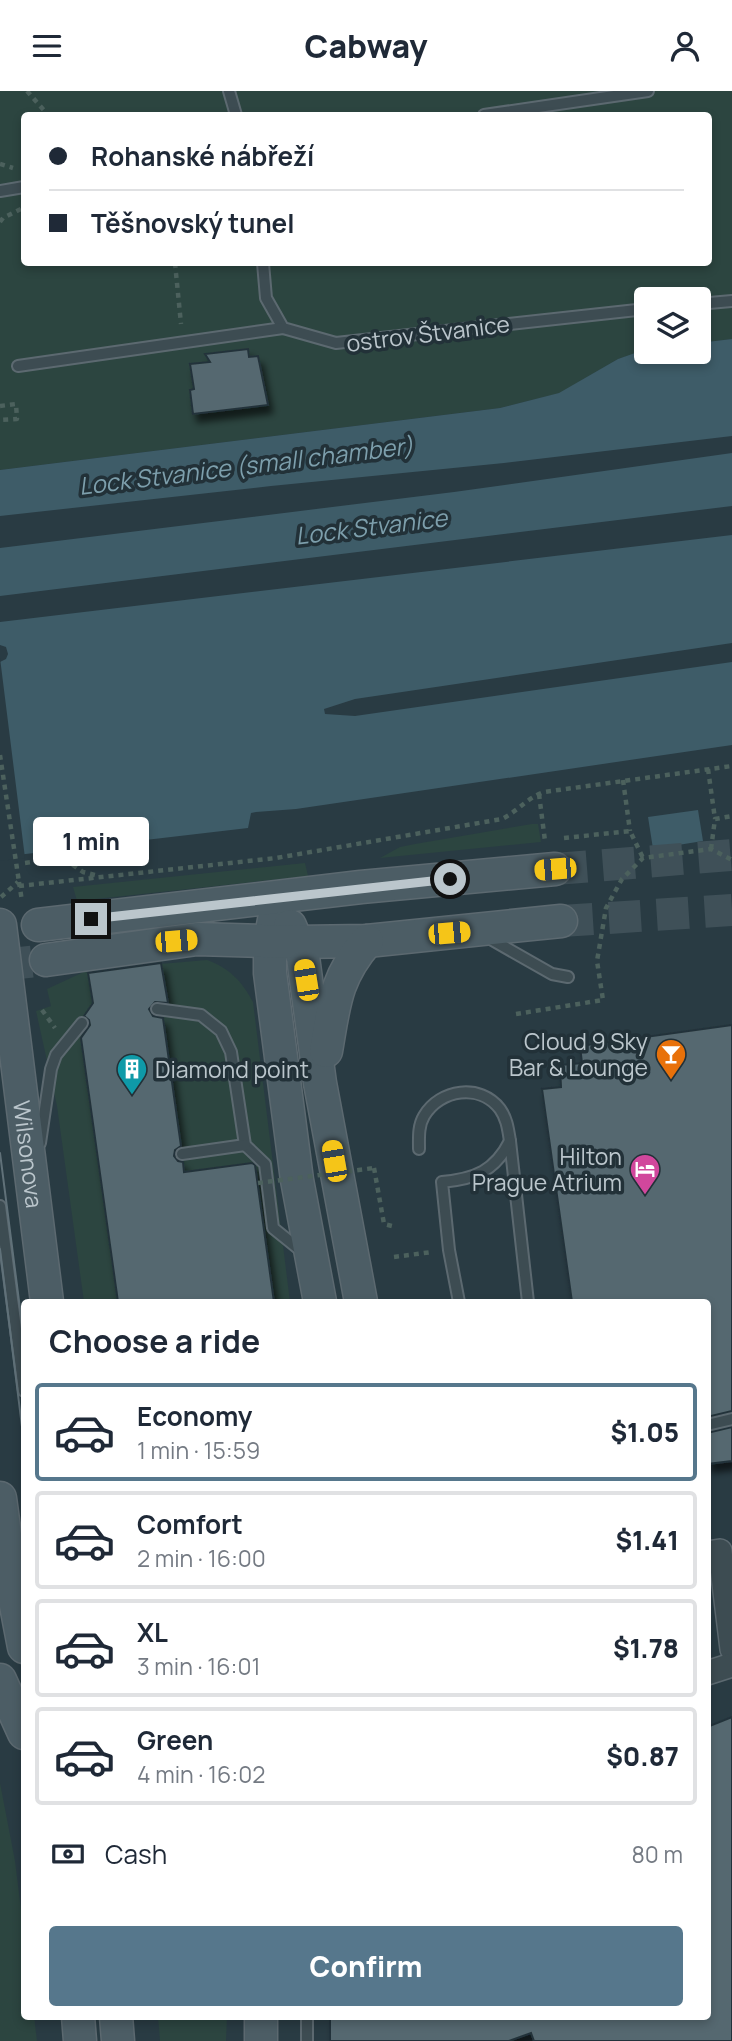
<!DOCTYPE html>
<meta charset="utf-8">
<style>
:root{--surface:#fff;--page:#f2f2f3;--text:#1f2937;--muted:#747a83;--line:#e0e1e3;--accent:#56778c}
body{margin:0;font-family:Manrope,sans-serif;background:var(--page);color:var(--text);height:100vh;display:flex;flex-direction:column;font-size:26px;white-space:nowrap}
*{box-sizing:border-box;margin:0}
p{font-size:23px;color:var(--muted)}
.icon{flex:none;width:38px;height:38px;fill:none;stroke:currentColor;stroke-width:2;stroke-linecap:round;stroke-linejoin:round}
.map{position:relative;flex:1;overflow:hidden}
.panel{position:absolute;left:21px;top:1208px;width:690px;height:721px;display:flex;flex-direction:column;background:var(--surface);border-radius:7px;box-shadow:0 4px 10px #0003}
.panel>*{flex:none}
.banner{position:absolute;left:21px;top:21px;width:691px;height:154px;border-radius:7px;box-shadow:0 4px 10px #0003;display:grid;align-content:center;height:154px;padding:0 28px;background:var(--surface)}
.fabs{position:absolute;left:634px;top:196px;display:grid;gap:14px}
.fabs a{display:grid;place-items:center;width:77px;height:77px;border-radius:7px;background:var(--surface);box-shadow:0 4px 10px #0003;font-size:35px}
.end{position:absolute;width:32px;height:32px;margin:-16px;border:9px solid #bbc6cc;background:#111;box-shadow:0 0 0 4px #111}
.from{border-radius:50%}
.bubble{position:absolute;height:49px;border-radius:7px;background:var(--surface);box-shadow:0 4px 10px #0003;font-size:23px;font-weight:800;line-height:49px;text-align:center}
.car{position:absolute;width:21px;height:42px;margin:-21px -10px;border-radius:9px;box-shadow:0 0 5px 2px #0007;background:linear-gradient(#f5c518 24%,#345 0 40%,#f5c518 0 76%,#345 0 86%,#f5c518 0)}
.banner b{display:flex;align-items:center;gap:24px;height:66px;font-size:26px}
.banner b+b{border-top:2px solid var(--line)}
.banner i{width:18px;height:18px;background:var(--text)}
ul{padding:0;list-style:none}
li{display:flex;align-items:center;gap:21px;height:98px;margin:0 14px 10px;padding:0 14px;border:4px solid var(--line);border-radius:7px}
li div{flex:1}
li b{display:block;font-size:26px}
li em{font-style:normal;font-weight:800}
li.current{border-color:var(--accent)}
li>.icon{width:63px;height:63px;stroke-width:1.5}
h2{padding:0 28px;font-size:32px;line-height:84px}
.pay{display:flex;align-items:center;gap:18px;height:77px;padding:0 28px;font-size:26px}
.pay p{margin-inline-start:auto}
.button{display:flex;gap:14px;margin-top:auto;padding:14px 28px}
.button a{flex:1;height:80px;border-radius:7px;background:var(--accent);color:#fff;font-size:28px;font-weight:800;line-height:80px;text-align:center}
header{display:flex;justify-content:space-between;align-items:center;height:91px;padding:0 28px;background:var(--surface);font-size:32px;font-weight:800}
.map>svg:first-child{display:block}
.green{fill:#2c4540;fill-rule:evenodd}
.water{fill:#3e5c68}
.pier{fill:#293b43}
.building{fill:#55686f;stroke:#24333a;stroke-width:2;filter:url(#shadow)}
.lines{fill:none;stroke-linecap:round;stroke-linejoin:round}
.secondary-tunnel{stroke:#3f5058;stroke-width:32;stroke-dasharray:32 16;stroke-linecap:butt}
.lane-casing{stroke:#5c6970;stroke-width:14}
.street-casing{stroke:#5c6970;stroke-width:26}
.secondary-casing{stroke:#5c6970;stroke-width:35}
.path{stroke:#4c615d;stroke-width:4.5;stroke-dasharray:5 5;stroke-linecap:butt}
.lane{stroke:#3d4c52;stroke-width:10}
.street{stroke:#3d4c52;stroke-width:23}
.secondary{stroke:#4c5d65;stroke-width:32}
.tram{stroke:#607179;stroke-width:2}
.path-bridge{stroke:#4c615d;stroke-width:4.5;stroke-dasharray:5 5;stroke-linecap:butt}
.route{stroke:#bbc6cc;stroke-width:9}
.labels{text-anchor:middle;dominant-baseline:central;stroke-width:7;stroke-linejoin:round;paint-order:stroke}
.street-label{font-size:23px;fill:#bbc6cc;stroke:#223138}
.poi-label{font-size:23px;fill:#bbc6cc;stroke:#223138;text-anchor:end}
.water-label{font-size:24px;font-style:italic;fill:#7d9fac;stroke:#223138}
</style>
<header><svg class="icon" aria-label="menu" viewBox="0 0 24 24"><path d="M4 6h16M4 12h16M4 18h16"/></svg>Cabway<svg class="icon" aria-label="person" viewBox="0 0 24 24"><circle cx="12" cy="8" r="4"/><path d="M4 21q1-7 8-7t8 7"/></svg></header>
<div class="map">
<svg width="732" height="1950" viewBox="0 0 732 1950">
<defs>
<filter id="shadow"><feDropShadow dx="4.5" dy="8" stdDeviation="3.5" flood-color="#0009"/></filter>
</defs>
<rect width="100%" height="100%" fill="#293b43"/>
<g class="green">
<path d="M0 0H732V248L698 252V208H646V259L618 268 560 302 500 317 0 379ZM24 24H709V172H24Z"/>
<path d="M532 733H538L541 751 380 767 400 756 415 753Z"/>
<path d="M305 772 308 785 77 810 73 796Z"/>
<path d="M207 869C229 877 242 890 253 911L290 1211H274L254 1072 184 1081 164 936 160 922 168 914 161 873Z"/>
<path d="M88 879 93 912 84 925 81 947 118 1211H84L57 1015 36 920 51 915 47 898Z"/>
<path d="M0 1692 15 1770 24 1843V1925H34L37 1950H0Z"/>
<path d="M158 1925H227L226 1950H160Z"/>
</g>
<g class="water">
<path d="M732 248V345L504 372 271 395 0 425V379L500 317 559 302 618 268 635 262 646 259 698 261V252Z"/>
<path d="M732 362V415L0 505V457L454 401Z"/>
<path d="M732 444V552L355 608 324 618 325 623 355 625 732 571V654L296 718 256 721 251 722 248 737 0 766V571L6 568 8 563 6 556 0 554V531Z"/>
<path d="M698 719 703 750 653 758 648 726Z"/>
</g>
<path class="pier" d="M0 567 25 767 0 770Z"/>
<g class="building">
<path d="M248 258 249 266 258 265 268 314 193 323 190 299 194 298 190 273 210 271 205 263Z"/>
<path d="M161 872 168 912 155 911 149 918 153 925 163 927 181 1055 175 1059 174 1065 178 1070 183 1071 184 1081 252 1072 255 1074 274 1211H118L81 947 90 934 89 929 84 925 93 912 88 882Z"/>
<path d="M732 934V1320L707 1326V1211H572L542 998 561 996 560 974 582 972 580 955Z"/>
<path d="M732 1336V1370L707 1373V1342Z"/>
<path d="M732 1626V1950H534L531 1942 509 1950H330V1925H707V1636Z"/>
</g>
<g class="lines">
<g class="secondary-tunnel">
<path d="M555 778 732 764"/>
<path d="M561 830 732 819"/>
<path d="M0 874 46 869"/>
</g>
<g class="lane-casing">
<g id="lane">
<path d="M229 0 236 24"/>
<path d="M484 24 648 0"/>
<path d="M0 100 24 96"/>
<path d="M263 172 266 207 283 237 336 252 646 218"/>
<path d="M698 213 732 210"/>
<path d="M18 275 283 237"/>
<path d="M487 846 552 883 568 886"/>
<path d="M157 918 201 924 221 940 231 961 245 1054 265 1073 273 1137 304 1162"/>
<path d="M40 1052 51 978 56 964 82 932"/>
<path d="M419 1058C419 1047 418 1035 424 1025 440 998 480 992 500 1018 507 1028 508 1038 510 1050L528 1211"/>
<path d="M182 1063 245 1054"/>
<path d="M0 1115 24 1300"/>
<path d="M459 1211 449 1159 442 1091C475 1088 495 1080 510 1050"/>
<path d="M707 1334 732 1328"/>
<path d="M307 1950V1925"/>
</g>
</g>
<g class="street-casing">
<g id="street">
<path d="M707 1462 720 1460 732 1558"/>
<path d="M707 1582 732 1574"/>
</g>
</g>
<g class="secondary-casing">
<g id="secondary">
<path d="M274 829 270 850V882L297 1089 320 1211"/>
<path id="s1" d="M0 834 47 1211"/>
<path d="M38 834 361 796 555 778"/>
<path d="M290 835 303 866 320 992 361 1211"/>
<path d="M46 869 197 848 297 851 367 850 561 830"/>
<path d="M326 960C334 914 335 887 367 850"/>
<path d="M0 1407 11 1488 24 1556"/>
<path d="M0 1589 24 1642"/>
<path d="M78 1925 80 1950"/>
<path d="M116 1925 118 1950"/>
<path d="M261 1950V1925"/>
</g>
</g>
<g class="path">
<path d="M27 0 48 24"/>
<path d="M0 73 13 77"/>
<path d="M0 131 3 127 21 118"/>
<path d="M175 172 181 233"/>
<path d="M0 315 16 313 17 328 0 329"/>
<path d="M708 678 715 728"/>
<path d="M623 689 630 740"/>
<path d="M539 703 545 750"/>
<path d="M564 747 630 740 643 767"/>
<path d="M711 758 715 728 732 725"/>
<path d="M25 772 63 767 83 781 99 785"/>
<path d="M19 791 22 810"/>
<path d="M19 795 276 767 502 728C518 720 527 707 544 701L732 675"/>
<path d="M1 806 18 791"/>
<path d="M42 919 55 937"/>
<path d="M516 923 603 909 597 870 606 817 622 788 643 767 711 758 732 769"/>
<path d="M374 1077 384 1133 392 1135"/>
<path d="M394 1166 432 1161"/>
</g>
<use href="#lane" class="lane"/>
<use href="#street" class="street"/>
<use href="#secondary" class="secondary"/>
<g class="tram">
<path d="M0 1062 24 1249"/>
<path d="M0 1158 24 1352"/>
</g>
<g class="path-bridge">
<path d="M0 664 19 791"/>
<path d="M258 1092 374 1077"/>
</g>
</g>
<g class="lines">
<path class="route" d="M91 828 450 788"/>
</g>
<defs>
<g id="bar-pin" transform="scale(1.575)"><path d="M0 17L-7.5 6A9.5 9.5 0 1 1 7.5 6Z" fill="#e8710a" stroke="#223138"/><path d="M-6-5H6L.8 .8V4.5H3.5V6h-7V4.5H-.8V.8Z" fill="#fff"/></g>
<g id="building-pin" transform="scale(1.575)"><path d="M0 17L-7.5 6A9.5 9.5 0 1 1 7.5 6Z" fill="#0f9aa8" stroke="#223138"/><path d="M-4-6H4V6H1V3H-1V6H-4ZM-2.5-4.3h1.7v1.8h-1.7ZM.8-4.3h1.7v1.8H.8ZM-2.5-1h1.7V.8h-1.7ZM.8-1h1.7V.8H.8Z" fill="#fff"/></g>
<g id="hotel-pin" transform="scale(1.575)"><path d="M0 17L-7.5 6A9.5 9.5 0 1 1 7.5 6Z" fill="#d1479c" stroke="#223138"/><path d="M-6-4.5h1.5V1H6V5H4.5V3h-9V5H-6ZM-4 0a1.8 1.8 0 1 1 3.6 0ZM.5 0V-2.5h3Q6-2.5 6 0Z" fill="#fff"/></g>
</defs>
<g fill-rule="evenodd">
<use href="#bar-pin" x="671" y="963"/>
<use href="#building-pin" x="132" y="978"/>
<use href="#hotel-pin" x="645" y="1078"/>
</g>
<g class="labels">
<g class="street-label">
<text transform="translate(428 242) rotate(-7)">ostrov Štvanice</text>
<text stroke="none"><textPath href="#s1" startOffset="231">Wilsonova</textPath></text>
</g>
<g class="poi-label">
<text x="648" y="950">Cloud 9 Sky<tspan x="648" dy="26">Bar &amp; Lounge</tspan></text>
<text x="155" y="978" text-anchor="start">Diamond point</text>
<text x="622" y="1065">Hilton<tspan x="622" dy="26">Prague Atrium</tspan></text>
</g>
<g class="water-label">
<text transform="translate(246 374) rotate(-7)">Lock Stvanice (small chamber)</text>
<text transform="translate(371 435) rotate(-7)">Lock Stvanice</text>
</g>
</g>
</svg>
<div class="fabs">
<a><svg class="icon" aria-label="layers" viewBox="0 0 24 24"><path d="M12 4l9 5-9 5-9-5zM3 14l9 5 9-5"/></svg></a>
</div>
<i class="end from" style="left:450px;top:788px"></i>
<i class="end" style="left:91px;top:828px"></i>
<div class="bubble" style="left:33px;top:726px;width:116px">1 min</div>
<i class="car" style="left:555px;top:778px;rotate:265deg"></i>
<i class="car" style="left:449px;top:842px;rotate:85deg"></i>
<i class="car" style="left:176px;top:850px;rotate:85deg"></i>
<i class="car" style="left:306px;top:889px;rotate:351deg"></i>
<i class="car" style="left:334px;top:1070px;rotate:350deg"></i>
<div class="banner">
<b><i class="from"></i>Rohanské nábřeží</b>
<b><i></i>Těšnovský tunel</b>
</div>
<section class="panel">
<h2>Choose a ride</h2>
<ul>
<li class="current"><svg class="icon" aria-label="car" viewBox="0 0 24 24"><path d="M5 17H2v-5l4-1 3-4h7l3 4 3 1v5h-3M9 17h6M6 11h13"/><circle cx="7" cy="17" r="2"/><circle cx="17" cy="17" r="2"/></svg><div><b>Economy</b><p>1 min · 15:59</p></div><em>$1.05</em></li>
<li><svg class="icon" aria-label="car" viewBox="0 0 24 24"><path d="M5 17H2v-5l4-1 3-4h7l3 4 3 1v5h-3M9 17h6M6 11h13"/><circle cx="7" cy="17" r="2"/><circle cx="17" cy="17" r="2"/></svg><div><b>Comfort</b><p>2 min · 16:00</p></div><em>$1.41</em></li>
<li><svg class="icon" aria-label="car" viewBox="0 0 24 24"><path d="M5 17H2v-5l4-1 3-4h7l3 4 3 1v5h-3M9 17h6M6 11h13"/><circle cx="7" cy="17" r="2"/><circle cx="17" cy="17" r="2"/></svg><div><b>XL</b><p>3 min · 16:01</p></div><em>$1.78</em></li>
<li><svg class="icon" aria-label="car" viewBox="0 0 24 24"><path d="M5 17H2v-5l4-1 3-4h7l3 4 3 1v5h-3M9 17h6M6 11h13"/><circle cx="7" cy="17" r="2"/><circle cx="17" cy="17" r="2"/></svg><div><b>Green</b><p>4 min · 16:02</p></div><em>$0.87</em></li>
</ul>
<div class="pay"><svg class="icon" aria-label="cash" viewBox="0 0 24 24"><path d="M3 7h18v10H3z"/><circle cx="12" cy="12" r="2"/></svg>Cash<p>80 m</p></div>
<div class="button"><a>Confirm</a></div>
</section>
</div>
